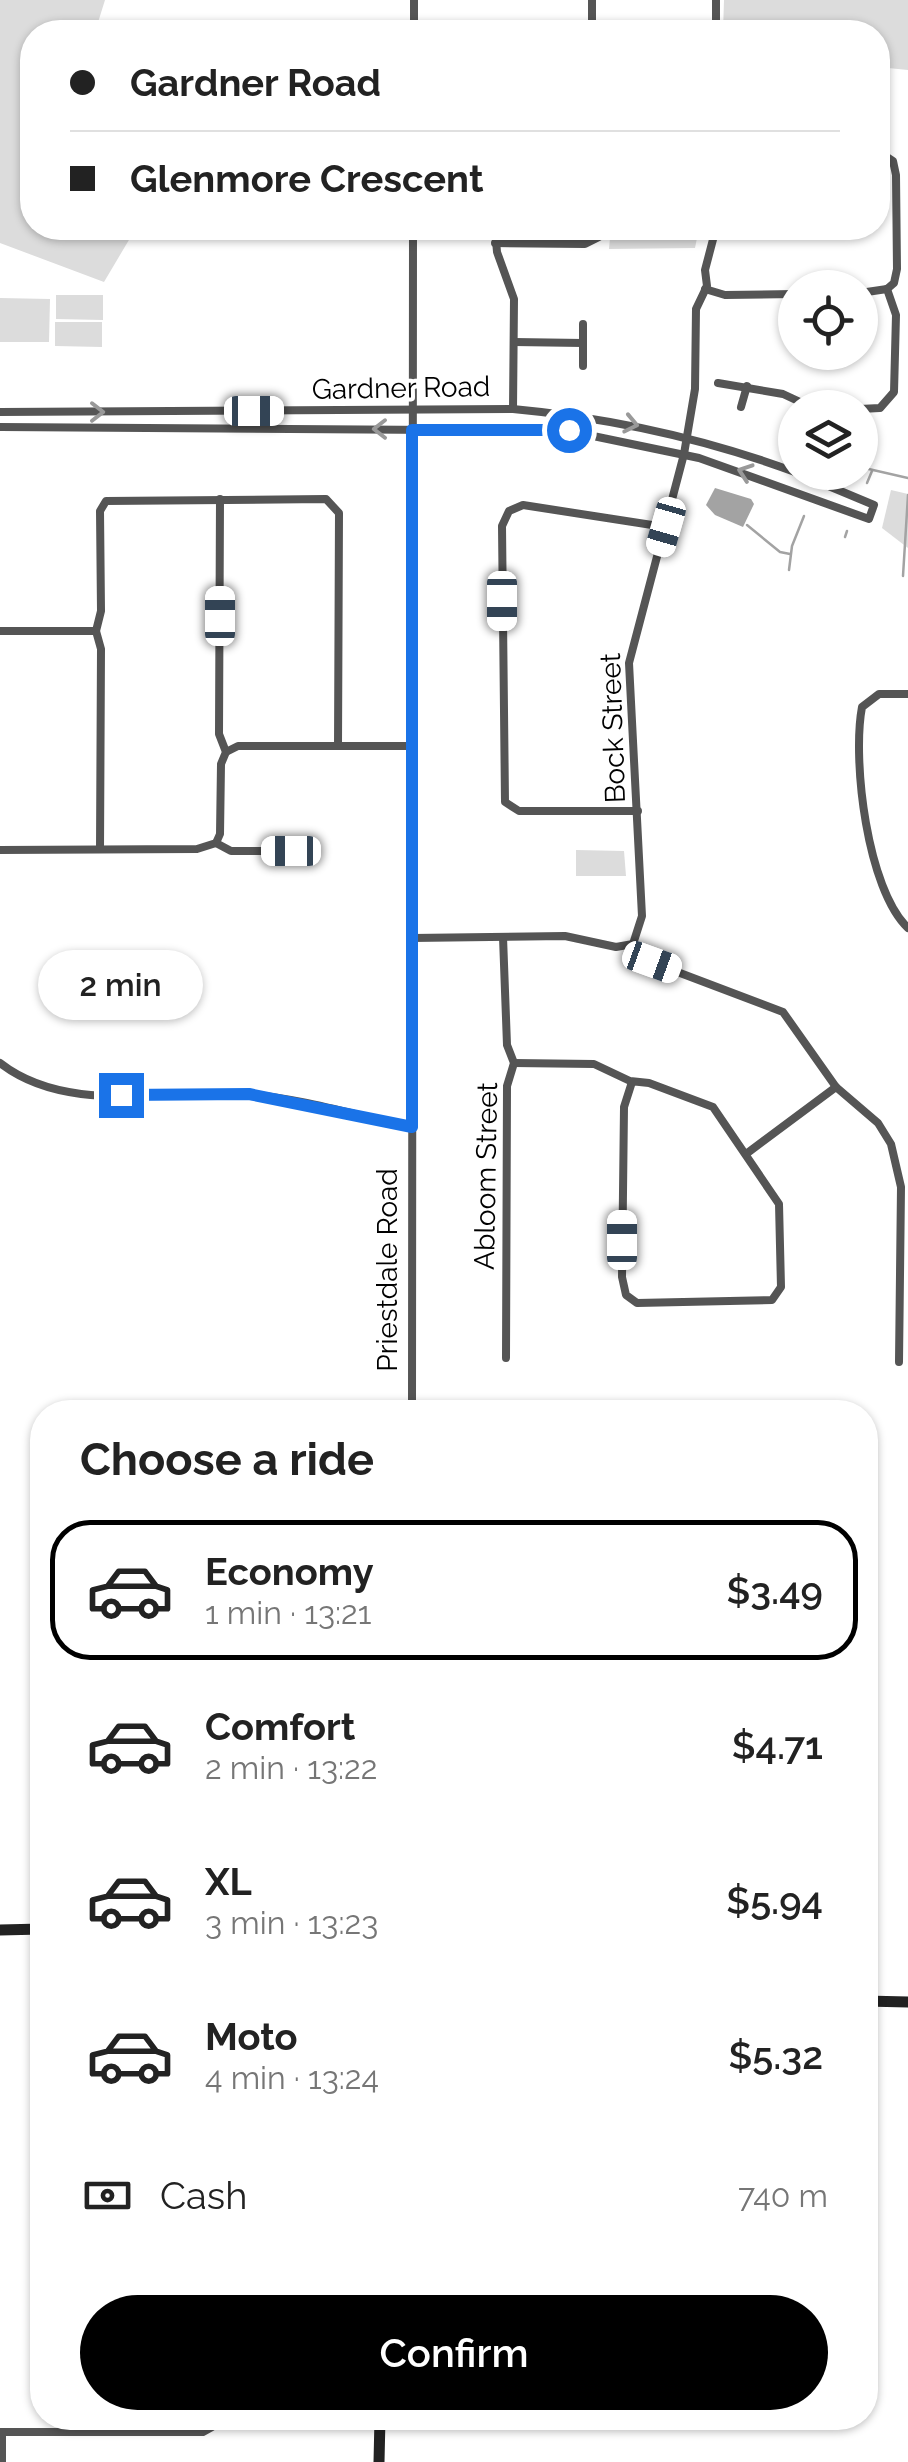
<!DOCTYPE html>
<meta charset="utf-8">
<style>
:root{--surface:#fff;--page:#f2f2f2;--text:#222;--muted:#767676;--line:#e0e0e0;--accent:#000}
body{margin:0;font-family:Raleway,sans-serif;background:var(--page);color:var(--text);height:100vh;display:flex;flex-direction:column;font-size:38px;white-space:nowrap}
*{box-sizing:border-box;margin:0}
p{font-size:32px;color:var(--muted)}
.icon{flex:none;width:55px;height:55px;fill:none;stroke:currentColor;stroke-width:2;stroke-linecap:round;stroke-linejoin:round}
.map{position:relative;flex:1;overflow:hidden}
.details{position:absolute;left:30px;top:1400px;width:848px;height:1030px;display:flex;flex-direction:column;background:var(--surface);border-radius:40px;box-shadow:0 2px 8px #0004}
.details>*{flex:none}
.banner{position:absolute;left:20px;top:20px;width:870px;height:220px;border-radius:40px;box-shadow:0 2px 8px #0004;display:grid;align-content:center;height:220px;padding:0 50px;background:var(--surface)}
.controls{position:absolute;left:778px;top:270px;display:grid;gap:20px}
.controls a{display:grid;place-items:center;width:100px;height:100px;border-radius:50%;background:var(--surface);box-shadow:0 2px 8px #0004;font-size:50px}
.end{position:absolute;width:45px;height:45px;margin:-22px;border:12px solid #1a73e8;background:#fff;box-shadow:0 0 0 5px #fff}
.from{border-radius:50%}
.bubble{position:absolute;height:70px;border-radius:35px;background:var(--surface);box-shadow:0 2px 8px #0004;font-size:32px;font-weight:600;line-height:70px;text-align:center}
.car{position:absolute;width:30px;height:60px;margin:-30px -15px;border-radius:12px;box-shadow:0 0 8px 2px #0007;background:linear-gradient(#fff 24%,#345 0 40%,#fff 0 76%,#345 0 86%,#fff 0)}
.banner b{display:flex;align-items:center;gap:35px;height:95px;font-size:38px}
.banner b+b{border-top:2px solid var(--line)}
.banner i{width:25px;height:25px;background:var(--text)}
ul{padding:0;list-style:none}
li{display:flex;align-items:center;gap:30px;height:140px;margin:0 20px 15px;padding:0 30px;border:5px solid transparent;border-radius:40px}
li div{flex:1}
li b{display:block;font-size:38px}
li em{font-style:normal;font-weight:600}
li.current{border-color:var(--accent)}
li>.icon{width:90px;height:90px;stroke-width:1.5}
h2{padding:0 50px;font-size:45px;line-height:120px}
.pay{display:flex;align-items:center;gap:25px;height:110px;padding:0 50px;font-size:38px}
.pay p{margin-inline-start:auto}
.primary-button{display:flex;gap:20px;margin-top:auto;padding:20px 50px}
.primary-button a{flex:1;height:115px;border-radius:60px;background:var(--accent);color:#fff;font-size:40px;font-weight:600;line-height:115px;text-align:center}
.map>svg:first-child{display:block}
.green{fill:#dcdcdc}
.water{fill:#a3a3a3}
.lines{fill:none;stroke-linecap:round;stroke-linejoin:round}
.stream{stroke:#a3a3a3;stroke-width:2.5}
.street{stroke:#555;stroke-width:8}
.secondary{stroke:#222;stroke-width:11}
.oneway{stroke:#999}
.route{stroke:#1a73e8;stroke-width:12}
.labels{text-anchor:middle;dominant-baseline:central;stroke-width:8;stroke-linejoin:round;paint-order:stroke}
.street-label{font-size:28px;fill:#000;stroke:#fff}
</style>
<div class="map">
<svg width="908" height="2462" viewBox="0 0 908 2462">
<rect width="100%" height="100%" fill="#fff"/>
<g class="green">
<path d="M0 0H105L95 32H32V228H136L104 282 0 243Z"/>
<path d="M724 0H908V70L878 67V32H723Z"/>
<path d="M610 238H697L695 248 609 249Z"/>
<path d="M56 295H103V320L56 319Z"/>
<path d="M0 298 50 299 49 342H0Z"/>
<path d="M55 322H102V347L55 346Z"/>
<path d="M891 490 908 494V548L882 528Z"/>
<path d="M576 850 624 851 626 876H576Z"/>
</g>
<path class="water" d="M715 488 751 499 754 504 743 527 715 515 706 505Z"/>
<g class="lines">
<g class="stream">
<path d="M860 467 908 478"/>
<path d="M867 483 872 471"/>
<path d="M747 525 780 552 790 554"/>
<path d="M845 537 847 531"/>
<path d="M789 570 792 546 804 516"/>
<path d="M903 576 908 495"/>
</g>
<g class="street">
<path d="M414 32V0"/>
<path d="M592 32V0"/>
<path d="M716 32V0"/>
<path d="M878 151 893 161 896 175 897 269 894 283 887 289"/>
<path d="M495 228 497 252 514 299 513 409"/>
<path d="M495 243 585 244 599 237 603 228"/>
<path d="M705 289 725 295 795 294"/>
<path d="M860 293 887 289"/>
<path d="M514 342 583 343"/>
<path d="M583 366V324"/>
<path d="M718 383 783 394 813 408"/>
<path d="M741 407 747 386"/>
<path d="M860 409 880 408 894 392 896 315 887 289"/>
<path d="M0 412 513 409C611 418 703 438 795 472"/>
<path d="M0 427 569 431 699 458 869 519 874 505 795 472"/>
<path d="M0 631H96L101 611 100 511 106 501 326 499 339 513 338 746"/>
<path d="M96 631 101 649 100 849"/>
<path d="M908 694H879L862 707C852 760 867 889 908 928"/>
<path d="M226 752 238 746H412"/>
<path d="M638 811H519L505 802 502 526 509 511 523 505 665 527"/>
<path d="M216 843 231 851H291"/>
<path d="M0 850 197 849 216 843 220 834 221 764 226 752 219 734 220 499"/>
<path d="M503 937 507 1045 514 1063 507 1086 506 1358"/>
<path d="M412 938 565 936 616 947 633 944"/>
<path d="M633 944 642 916 629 663 684 454 695 389 696 309 707 286 705 270 716 228"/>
<path d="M633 944 651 962 783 1012 836 1087 878 1123 891 1144 901 1187 899 1362"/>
<path d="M0 1063C68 1116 166 1088 246 1094 301 1098 358 1116 412 1127"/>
<path d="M514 1063 594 1064 630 1081 649 1083 713 1107 779 1204 781 1287 772 1300 637 1303 626 1295 622 1277 624 1107 632 1082"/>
<path d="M746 1154 836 1087"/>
<path d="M412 1412 413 228"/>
<path d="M0 2432H203L212 2427 215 2418"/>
<path d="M2 2432V2462"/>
</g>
<g class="secondary">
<path d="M0 1930 42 1929"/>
<path d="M865 2001 908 2002"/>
<path d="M379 2462 380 2418"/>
</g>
</g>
<defs><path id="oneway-chevron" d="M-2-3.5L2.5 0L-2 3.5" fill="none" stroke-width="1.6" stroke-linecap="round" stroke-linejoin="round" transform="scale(2.5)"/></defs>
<g class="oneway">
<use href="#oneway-chevron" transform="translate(97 412)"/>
<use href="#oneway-chevron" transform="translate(631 424) rotate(12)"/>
<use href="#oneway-chevron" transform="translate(380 429) rotate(-180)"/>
<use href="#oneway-chevron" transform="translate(745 472) rotate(-161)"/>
</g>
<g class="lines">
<path class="route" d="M121 1095 249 1094 412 1127V430H569"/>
</g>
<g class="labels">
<g class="street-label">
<text transform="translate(401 388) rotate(-1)">Gardner Road</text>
<text transform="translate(613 728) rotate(-92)">Bock Street</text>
<text transform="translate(486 1176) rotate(-89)">Abloom Street</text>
<text transform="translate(387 1270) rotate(-90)">Priestdale Road</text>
</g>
</g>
</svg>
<div class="controls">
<a><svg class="icon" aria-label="locate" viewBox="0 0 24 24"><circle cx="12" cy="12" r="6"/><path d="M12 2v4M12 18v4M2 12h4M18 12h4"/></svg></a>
<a><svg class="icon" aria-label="layers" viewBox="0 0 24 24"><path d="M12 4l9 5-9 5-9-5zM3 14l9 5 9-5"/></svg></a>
</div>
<i class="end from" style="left:569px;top:430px"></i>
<i class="end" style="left:121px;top:1095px"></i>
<div class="bubble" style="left:38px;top:950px;width:165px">2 min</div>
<i class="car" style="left:254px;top:411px;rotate:90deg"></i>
<i class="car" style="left:666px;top:527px;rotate:196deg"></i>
<i class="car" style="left:502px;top:601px;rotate:180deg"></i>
<i class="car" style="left:220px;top:616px;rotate:0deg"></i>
<i class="car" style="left:291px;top:851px;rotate:270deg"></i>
<i class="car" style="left:652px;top:962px;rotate:110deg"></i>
<i class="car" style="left:622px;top:1240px;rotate:0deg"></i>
<div class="banner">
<b><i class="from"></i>Gardner Road</b>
<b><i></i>Glenmore Crescent</b>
</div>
<section class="details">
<h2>Choose a ride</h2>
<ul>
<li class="current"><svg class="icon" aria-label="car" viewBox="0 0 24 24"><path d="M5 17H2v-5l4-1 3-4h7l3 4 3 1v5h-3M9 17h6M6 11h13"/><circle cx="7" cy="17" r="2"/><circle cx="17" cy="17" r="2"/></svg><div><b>Economy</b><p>1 min · 13:21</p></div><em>$3.49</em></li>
<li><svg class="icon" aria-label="car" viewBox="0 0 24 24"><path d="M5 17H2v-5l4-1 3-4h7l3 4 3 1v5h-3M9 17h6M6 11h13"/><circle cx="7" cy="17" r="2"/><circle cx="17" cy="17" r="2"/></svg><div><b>Comfort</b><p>2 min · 13:22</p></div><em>$4.71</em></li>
<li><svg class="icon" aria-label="car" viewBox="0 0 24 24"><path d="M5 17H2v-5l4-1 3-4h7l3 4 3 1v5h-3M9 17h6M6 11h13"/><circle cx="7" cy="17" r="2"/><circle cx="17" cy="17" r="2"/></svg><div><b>XL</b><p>3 min · 13:23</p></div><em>$5.94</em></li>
<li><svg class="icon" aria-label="car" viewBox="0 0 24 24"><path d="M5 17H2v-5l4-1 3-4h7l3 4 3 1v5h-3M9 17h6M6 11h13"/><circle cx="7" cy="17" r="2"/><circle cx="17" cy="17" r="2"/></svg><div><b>Moto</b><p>4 min · 13:24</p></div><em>$5.32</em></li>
</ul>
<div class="pay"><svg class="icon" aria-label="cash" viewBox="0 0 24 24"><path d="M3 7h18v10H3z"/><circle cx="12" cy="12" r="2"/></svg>Cash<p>740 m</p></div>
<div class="primary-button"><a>Confirm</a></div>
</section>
</div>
